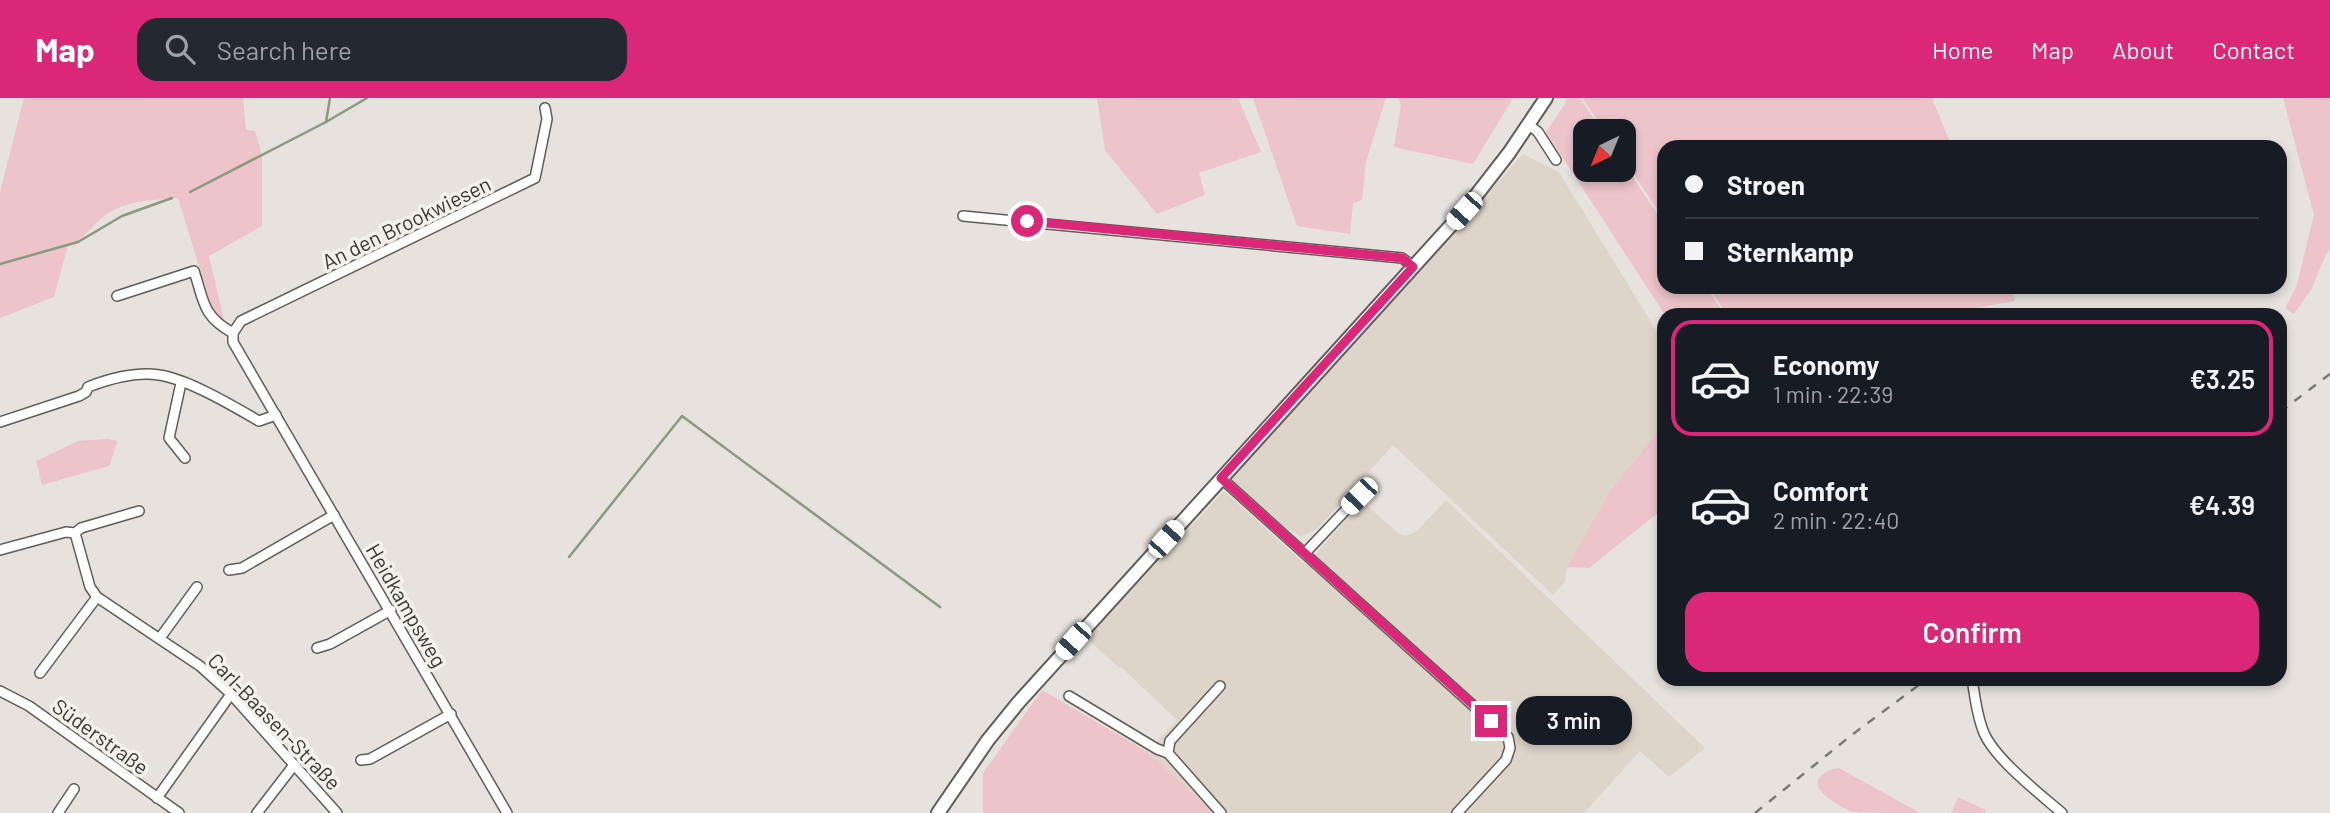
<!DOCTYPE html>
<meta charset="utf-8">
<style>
:root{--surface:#171b24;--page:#242831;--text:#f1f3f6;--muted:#9ea1a6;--line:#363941;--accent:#db2777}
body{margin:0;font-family:Barlow,sans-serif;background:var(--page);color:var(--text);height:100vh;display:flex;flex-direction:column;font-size:26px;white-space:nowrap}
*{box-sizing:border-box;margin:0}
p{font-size:23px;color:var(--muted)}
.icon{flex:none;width:38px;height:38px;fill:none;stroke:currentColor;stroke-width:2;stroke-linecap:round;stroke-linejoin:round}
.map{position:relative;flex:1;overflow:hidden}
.side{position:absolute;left:1657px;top:210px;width:630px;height:378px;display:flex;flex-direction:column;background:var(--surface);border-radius:21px;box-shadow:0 4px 10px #0003}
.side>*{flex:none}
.hud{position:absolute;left:1657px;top:42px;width:630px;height:154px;border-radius:21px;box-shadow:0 4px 10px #0003;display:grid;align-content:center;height:154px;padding:0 28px;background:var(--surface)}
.needle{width:46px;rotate:223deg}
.buttons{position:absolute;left:1573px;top:21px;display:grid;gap:14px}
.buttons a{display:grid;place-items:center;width:63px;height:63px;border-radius:14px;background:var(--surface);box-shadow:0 4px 10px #0003;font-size:35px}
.end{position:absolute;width:32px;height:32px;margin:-16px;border:9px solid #db2777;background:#fff;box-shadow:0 0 0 4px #fff}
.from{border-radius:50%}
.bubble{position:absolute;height:49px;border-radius:21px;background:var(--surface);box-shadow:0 4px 10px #0003;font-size:23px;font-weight:600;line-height:49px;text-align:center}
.car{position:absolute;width:21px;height:42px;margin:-21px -10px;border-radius:9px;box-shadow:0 0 5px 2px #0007;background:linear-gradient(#fff 24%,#345 0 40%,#fff 0 76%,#345 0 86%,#fff 0)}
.hud b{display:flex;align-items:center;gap:24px;height:66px;font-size:26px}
.hud b+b{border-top:2px solid var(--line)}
.hud i{width:18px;height:18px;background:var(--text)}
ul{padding:12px 0 0;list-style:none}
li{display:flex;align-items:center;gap:21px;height:116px;margin:0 14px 10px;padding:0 14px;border:4px solid transparent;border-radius:21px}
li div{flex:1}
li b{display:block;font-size:26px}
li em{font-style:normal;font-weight:600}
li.selected{border-color:var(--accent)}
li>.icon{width:63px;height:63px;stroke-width:1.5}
.cta{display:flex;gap:14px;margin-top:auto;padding:14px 28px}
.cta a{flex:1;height:80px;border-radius:21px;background:var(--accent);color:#fff;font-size:28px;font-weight:600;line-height:80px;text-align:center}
header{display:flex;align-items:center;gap:42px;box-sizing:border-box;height:98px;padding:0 35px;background:var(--accent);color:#fff}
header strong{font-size:33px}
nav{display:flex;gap:38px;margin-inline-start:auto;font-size:24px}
.search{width:490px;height:63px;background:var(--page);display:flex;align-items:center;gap:18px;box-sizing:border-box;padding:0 24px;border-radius:21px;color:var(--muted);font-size:26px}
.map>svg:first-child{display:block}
.built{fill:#ded5ca}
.green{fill:#edc4c9}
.water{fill:#adc29f;stroke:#8a9980;stroke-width:2}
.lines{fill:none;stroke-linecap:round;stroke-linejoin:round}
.stream{stroke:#8a9980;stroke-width:2.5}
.street-casing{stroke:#605c57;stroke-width:12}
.secondary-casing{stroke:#605c57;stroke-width:16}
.street{stroke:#fff;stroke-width:9}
.secondary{stroke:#fff;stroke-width:12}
.rail{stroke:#7c7976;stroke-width:2.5;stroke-dasharray:9 9;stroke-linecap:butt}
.route{stroke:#db2777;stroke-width:9}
.labels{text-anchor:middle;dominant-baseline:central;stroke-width:7;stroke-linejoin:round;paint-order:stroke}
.street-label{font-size:21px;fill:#393836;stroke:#f4f0ea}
</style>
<header>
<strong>Map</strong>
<div class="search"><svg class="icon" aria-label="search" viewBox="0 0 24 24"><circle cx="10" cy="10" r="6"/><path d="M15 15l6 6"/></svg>Search here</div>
<nav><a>Home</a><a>Map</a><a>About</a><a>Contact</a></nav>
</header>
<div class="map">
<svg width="2330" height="715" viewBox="0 0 2330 715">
<rect width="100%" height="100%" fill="#e7e2dd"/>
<g class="built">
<path d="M1523 56 1559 74 1664 245V326L1610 393 1567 469 1565 484 1553 497 1393 347 1318 430 1301 439 1284 429 1231 381Z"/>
<path d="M1224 393 1306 467 1362 403 1398 435 1406 438 1416 434 1446 402 1705 650 1669 679 1640 653 1584 715H1214L1148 654 1177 622 1121 569 1119 570 1092 545 1088 538Z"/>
</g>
<g class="green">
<path d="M24 0H243L246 32 255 33 262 57V128L209 158 224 222 215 221 178 100C154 102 128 102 107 116 92 126 85 142 68 147L54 199 0 220V94Z"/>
<path d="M1097 0H1238L1261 54 1199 75 1205 97 1157 116 1105 52Z"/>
<path d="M1253 0H1386L1366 64 1362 102 1353 105 1350 136 1297 128Z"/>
<path d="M1398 0H1513L1473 66 1394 49 1401 7Z"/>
<path d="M1566 0H1580L1602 33H1586V72H1624V66L1664 126V189H1706L1725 217H1665L1546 34 1565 6Z"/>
<path d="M1582 0H1932L1952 49H1664V122L1624 61V33H1605Z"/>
<path d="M2283 0H2330V152L2326 156 2311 192 2294 216 2285 211 2297 186 2314 117Z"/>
<path d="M1709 189H2010L2015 203 1937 217H1727Z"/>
<path d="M1664 326V410L1589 470 1567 469 1610 393Z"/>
<path d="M108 341 118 343 109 368 42 387 36 363 78 343Z"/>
<path d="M1042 592 1148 654 1214 715H983V675Z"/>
<path d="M1839 670 1920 715C1904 715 1865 715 1853 714 1842 710 1808 692 1820 679 1825 673 1831 671 1839 670Z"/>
<path d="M1958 699 1986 712 1985 715H1951Z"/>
</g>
<path class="water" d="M2057 213H2117L2120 217H2047Z"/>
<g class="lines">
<g class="stream">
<path d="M330 0 326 24 367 0"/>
<path d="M190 94 326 24"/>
<path d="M0 166 78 144 122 118 172 100"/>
<path d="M569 459 682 318 940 509"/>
</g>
<g class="street-casing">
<g id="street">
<path d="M1529 27 1538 34 1556 62"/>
<path d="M963 118 1402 160 1414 169"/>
<path d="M117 198 194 173C204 203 202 218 233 235"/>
<path d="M233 235V244L507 715"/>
<path d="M233 235 241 223 535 80 547 21 545 10"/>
<path d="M181 285 169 340 185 360"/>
<path d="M0 324 79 298 86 294 88 289C108 281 137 273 159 277 188 281 233 308 259 323L276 317"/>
<path d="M1221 380 1508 639 1510 650 1506 662 1457 715"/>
<path d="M75 435 81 430 139 413"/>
<path d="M0 452 66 434 75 435 90 489 97 499 200 568 231 596 337 715"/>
<path d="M1305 455 1359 398"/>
<path d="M229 472 242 470 334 417"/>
<path d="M160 540 197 489"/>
<path d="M317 550 330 546 391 512"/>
<path d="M40 575 97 499"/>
<path d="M1972 581C1975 599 1977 619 1984 635 1995 661 2040 696 2062 715"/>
<path d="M1220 588 1170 643 1168 655 1221 715"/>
<path d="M0 593 29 608 179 715"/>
<path d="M1069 598 1157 651 1168 655"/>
<path d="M361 662 370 661 451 616"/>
<path d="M157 700 231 596"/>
<path d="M58 715 74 691"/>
<path d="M257 715 294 667"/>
</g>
</g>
<g class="secondary-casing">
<path id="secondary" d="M938 715 988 642 1018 605 1464 113 1509 55 1546 0"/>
</g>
<use href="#street" class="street"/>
<use href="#secondary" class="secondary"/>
<g class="rail">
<path d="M2280 314 2330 276"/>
<path d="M1755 715 1853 636 1927 581"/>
</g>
</g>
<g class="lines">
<path class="route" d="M1027 123 1402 160 1413 169 1221 380 1491 623"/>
</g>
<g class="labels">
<g class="street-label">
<text transform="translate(406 124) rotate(-26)">An den Brookwiesen</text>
<text transform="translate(407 507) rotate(60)">Heidkampsweg</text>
<text transform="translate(275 623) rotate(46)">Carl-Baasen-Straße</text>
<text transform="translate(101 638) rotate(36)">Süderstraße</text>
</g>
</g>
</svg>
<div class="buttons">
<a><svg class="needle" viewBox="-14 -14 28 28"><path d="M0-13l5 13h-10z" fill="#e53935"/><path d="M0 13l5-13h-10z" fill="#9ea1a6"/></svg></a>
</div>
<i class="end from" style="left:1027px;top:123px"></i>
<i class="end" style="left:1491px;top:623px"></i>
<div class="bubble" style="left:1516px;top:598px;width:116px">3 min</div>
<i class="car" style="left:1464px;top:113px;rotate:222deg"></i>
<i class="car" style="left:1359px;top:398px;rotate:224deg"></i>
<i class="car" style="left:1166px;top:441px;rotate:42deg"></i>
<i class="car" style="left:1073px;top:543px;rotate:222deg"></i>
<div class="hud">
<b><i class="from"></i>Stroen</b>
<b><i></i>Sternkamp</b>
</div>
<section class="side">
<ul>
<li class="selected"><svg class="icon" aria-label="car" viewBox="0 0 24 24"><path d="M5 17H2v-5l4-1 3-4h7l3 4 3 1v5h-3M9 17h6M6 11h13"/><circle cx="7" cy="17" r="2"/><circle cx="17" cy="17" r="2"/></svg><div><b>Economy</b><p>1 min · 22:39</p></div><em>€3.25</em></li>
<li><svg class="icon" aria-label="car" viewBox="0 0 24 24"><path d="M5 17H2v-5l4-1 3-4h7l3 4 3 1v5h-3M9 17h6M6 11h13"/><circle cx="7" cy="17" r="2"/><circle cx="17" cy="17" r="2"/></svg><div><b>Comfort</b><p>2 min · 22:40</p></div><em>€4.39</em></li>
</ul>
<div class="cta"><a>Confirm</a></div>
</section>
</div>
